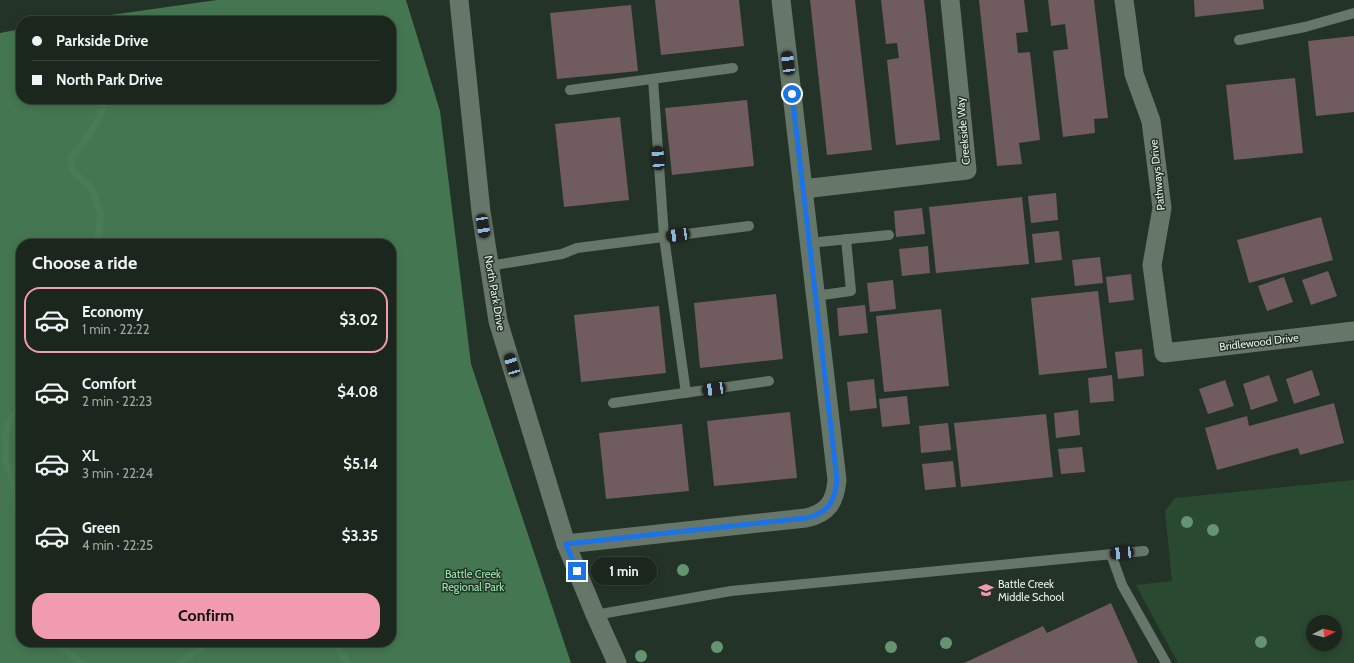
<!DOCTYPE html>
<meta charset="utf-8">
<style>
:root{--surface:#1b261d;--page:#242e26;--text:#f1f3f6;--muted:#a0a5a4;--line:#39433b;--accent:#f29aae}
body{margin:0;font-family:Cabin,sans-serif;background:var(--page);color:var(--text);height:100vh;display:flex;flex-direction:column;font-size:15px;white-space:nowrap}
*{box-sizing:border-box;margin:0}
p{font-size:13px;color:var(--muted)}
.icon{flex:none;width:22px;height:22px;fill:none;stroke:currentColor;stroke-width:2;stroke-linecap:round;stroke-linejoin:round}
.map{position:relative;flex:1;overflow:hidden}
.panel{position:absolute;left:16px;top:239px;width:380px;height:408px;display:flex;flex-direction:column;background:var(--surface);border-radius:16px;box-shadow:0 2px 10px #0003,0 0 0 1px var(--line)}
.panel>*{flex:none}
.guide{position:absolute;left:16px;top:16px;width:380px;height:88px;border-radius:16px;box-shadow:0 2px 10px #0003,0 0 0 1px var(--line);display:grid;align-content:center;height:88px;padding:0 16px;background:var(--surface)}
.needle{width:26px;rotate:84deg}
.controls{position:absolute;left:1306px;top:615px;display:grid;gap:8px}
.controls a{display:grid;place-items:center;width:36px;height:36px;border-radius:50%;background:var(--surface);box-shadow:0 2px 10px #0003,0 0 0 1px var(--line);font-size:20px}
.end{position:absolute;width:18px;height:18px;margin:-9px;border:5px solid #1a73e8;background:#fff;box-shadow:0 0 0 2px #fff}
.from{border-radius:50%}
.bubble{position:absolute;height:28px;border-radius:14px;background:var(--surface);box-shadow:0 2px 10px #0003,0 0 0 1px var(--line);font-size:13px;font-weight:800;line-height:28px;text-align:center}
.car{position:absolute;width:12px;height:24px;margin:-12px -6px;border-radius:5px;box-shadow:0 0 3px 1px #0007;background:linear-gradient(#222 24%,#8ab4d8 0 40%,#222 0 76%,#8ab4d8 0 86%,#222 0)}
.guide b{display:flex;align-items:center;gap:14px;height:38px;font-size:15px}
.guide b+b{border-top:1px solid var(--line)}
.guide i{width:10px;height:10px;background:var(--text)}
ul{padding:0;list-style:none}
li{display:flex;align-items:center;gap:12px;height:66px;margin:0 8px 6px;padding:0 8px;border:2px solid transparent;border-radius:16px}
li div{flex:1}
li b{display:block;font-size:15px}
li em{font-style:normal;font-weight:800}
li.active{border-color:var(--accent)}
li>.icon{width:36px;height:36px;stroke-width:1.5}
h2{padding:0 16px;font-size:18px;line-height:48px}
.primary-button{display:flex;gap:8px;margin-top:auto;padding:8px 16px}
.primary-button a{flex:1;height:46px;border-radius:16px;background:var(--accent);color:#111;font-size:16px;font-weight:800;line-height:46px;text-align:center}
.map>svg:first-child{display:block}
.green{fill:#294931;fill-rule:evenodd}
.forest{fill:#447751;fill-rule:evenodd}
.lines{fill:none;stroke-linecap:round;stroke-linejoin:round}
.stream{stroke:#497b55;stroke-width:7}
.building{fill:#705b5f}
.lane{stroke:#667769;stroke-width:10}
.street{stroke:#667769;stroke-width:19}
.tree{fill:#659570}
.route{stroke:#1a73e8;stroke-width:5}
.labels{text-anchor:middle;dominant-baseline:central;stroke-width:3;stroke-linejoin:round;paint-order:stroke}
.street-label{font-size:11px;fill:#e5eee6;stroke:#243327}
.park-label{font-size:11px;fill:#9ae6ac;stroke:#243327}
.poi-label{font-size:11px;fill:#e5eee6;stroke:#243327;text-anchor:start}
</style>
<div class="map">
<svg width="1354" height="663" viewBox="0 0 1354 663">
<rect width="100%" height="100%" fill="#243327"/>
<path class="green" d="M1354 480V663H1178L1136 585 1172 581 1165 511 1175 498ZM1313 622H1335V644H1313Z"/>
<path class="forest" d="M217 0H406L440 111 471 364 571 663H0V33L21 29V99H391V21H68ZM21 244H391V642H21Z"/>
<g class="lines">
<g class="stream">
<path d="M97 244 101 214 91 188 73 171 71 158C83 143 104 118 104 99"/>
<path d="M21 411 12 417 6 431 5 459 14 485 17 513 21 524"/>
<path d="M56 642 58 645 82 663"/>
<path d="M334 642 348 663"/>
<path d="M180 663 208 642"/>
</g>
</g>
<g class="building">
<path d="M655 0H739L744 46 661 55Z"/>
<path d="M810 0H855L872 150 827 155Z"/>
<path d="M881 0H924L940 140 896 145 887 60 899 58 897 43 886 44Z"/>
<path d="M979 0H1024L1028 32 1016 33 1018 53 1030 52 1040 140 1019 143 1022 164 997 166Z"/>
<path d="M1048 0H1094L1108 118 1094 119 1095 133 1063 137 1053 51 1068 49 1065 24 1051 26Z"/>
<path d="M1194 0H1263L1264 9 1195 17Z"/>
<path d="M631 5 638 71 557 79 550 13Z"/>
<path d="M1354 36V112L1316 116 1308 41Z"/>
<path d="M1295 78 1303 153 1234 160 1226 85Z"/>
<path d="M747 100 754 166 672 175 665 108Z"/>
<path d="M620 117 629 200 564 207 555 124Z"/>
<path d="M1056 193 1058 220 1031 223 1028 196Z"/>
<path d="M1022 197 1029 264 936 273 929 207Z"/>
<path d="M922 208 925 234 896 237 894 211Z"/>
<path d="M1321 217 1333 260 1249 283 1237 240Z"/>
<path d="M1059 231 1062 260 1035 263 1032 234Z"/>
<path d="M928 246 930 273 902 276 899 249Z"/>
<path d="M1100 257 1103 283 1075 286 1072 260Z"/>
<path d="M1328 271 1337 296 1311 305 1302 280Z"/>
<path d="M1131 274 1134 300 1109 303 1106 277Z"/>
<path d="M1284 277 1293 302 1267 311 1258 286Z"/>
<path d="M893 280 896 309 870 312 867 283Z"/>
<path d="M1098 291 1107 368 1039 375 1031 298Z"/>
<path d="M776 294 783 359 700 368 694 303Z"/>
<path d="M865 305 868 333 839 336 837 308Z"/>
<path d="M659 306 666 373 581 382 574 315Z"/>
<path d="M941 309 949 386 884 392 876 316Z"/>
<path d="M1142 349 1144 376 1118 379 1115 352Z"/>
<path d="M1312 370 1320 395 1294 404 1286 379Z"/>
<path d="M1112 375 1114 401 1090 403 1088 378Z"/>
<path d="M1269 375 1278 401 1251 410 1243 384Z"/>
<path d="M874 379 877 408 850 411 847 382Z"/>
<path d="M1225 380 1234 406 1208 414 1199 389Z"/>
<path d="M907 396 910 424 882 427 879 399Z"/>
<path d="M1334 403 1344 443 1300 455 1298 448 1217 470 1205 428 1247 416 1249 426Z"/>
<path d="M1078 410 1080 435 1056 438 1054 413Z"/>
<path d="M790 412 797 478 714 486 707 421Z"/>
<path d="M1046 414 1053 477 961 487 954 423Z"/>
<path d="M948 423 951 450 921 453 919 426Z"/>
<path d="M682 424 689 491 606 499 599 433Z"/>
<path d="M1082 447 1085 472 1061 474 1058 449Z"/>
<path d="M953 461 956 487 925 490 922 464Z"/>
<path d="M1111 603 1138 663H964L1043 626 1047 633Z"/>
</g>
<g class="lines">
<g class="lane">
<path d="M1239 40 1305 27 1354 13"/>
<path d="M653 79 664 237 686 393"/>
<path d="M570 90 733 68"/>
<path d="M809 243 889 235"/>
<path d="M489 266 562 254 577 248 749 226"/>
<path d="M815 296 851 291 846 239"/>
<path d="M613 403 769 381"/>
<path d="M1111 554 1122 585 1166 663"/>
<path d="M595 615 731 591 1144 551"/>
</g>
<g class="street">
<path d="M459 0 481 212 498 321 566 544 594 612 617 663"/>
<path d="M1124 0 1134 74 1151 121 1162 208 1152 265 1164 353 1354 331"/>
<path d="M803 189 967 170 950 0"/>
<path d="M566 544 806 518C828 513 835 502 837 480L781 0"/>
</g>
</g>
<g class="tree">
<circle cx="1187" cy="522" r="6"/>
<circle cx="1213" cy="530" r="6"/>
<circle cx="683" cy="570" r="6"/>
<circle cx="622" cy="571" r="6"/>
<circle cx="1261" cy="642" r="6"/>
<circle cx="946" cy="643" r="6"/>
<circle cx="717" cy="647" r="6"/>
<circle cx="891" cy="647" r="6"/>
<circle cx="641" cy="656" r="6"/>
</g>
<g class="lines">
<path class="route" d="M577 571 566 544 806 518C828 513 835 502 837 480L792 94"/>
</g>
<defs>
<g id="school-bare" transform="scale(1.2)"><path d="M0-5L7-2L0 1L-7-2ZM-4 1L0 2.5L4 1V4Q0 6-4 4Z" fill="#f29aae" stroke="#243327" stroke-width="2.5" paint-order="stroke"/></g>
</defs>
<g fill-rule="evenodd">
<use href="#school-bare" x="986" y="590"/>
</g>
<g class="labels">
<g class="street-label">
<text transform="translate(963 131) rotate(-95)">Creekside Way</text>
<text transform="translate(1157 175) rotate(-96)">Pathways Drive</text>
<text transform="translate(495 293) rotate(80)">North Park Drive</text>
<text transform="translate(1259 342) rotate(-7)">Bridlewood Drive</text>
</g>
<g class="park-label">
<text x="473" y="574">Battle Creek<tspan x="473" dy="13">Regional Park</tspan></text>
</g>
<g class="poi-label">
<text x="998" y="584">Battle Creek<tspan x="998" dy="13">Middle School</tspan></text>
</g>
</g>
</svg>
<div class="controls">
<a><svg class="needle" viewBox="-14 -14 28 28"><path d="M0-13l5 13h-10z" fill="#e53935"/><path d="M0 13l5-13h-10z" fill="#a0a5a4"/></svg></a>
</div>
<i class="end from" style="left:792px;top:94px"></i>
<i class="end" style="left:577px;top:571px"></i>
<div class="bubble" style="left:591px;top:557px;width:66px">1 min</div>
<i class="car" style="left:788px;top:63px;rotate:353deg"></i>
<i class="car" style="left:658px;top:158px;rotate:356deg"></i>
<i class="car" style="left:483px;top:226px;rotate:171deg"></i>
<i class="car" style="left:678px;top:235px;rotate:262deg"></i>
<i class="car" style="left:512px;top:365px;rotate:343deg"></i>
<i class="car" style="left:714px;top:389px;rotate:262deg"></i>
<i class="car" style="left:1122px;top:553px;rotate:265deg"></i>
<div class="guide">
<b><i class="from"></i>Parkside Drive</b>
<b><i></i>North Park Drive</b>
</div>
<section class="panel">
<h2>Choose a ride</h2>
<ul>
<li class="active"><svg class="icon" aria-label="car" viewBox="0 0 24 24"><path d="M5 17H2v-5l4-1 3-4h7l3 4 3 1v5h-3M9 17h6M6 11h13"/><circle cx="7" cy="17" r="2"/><circle cx="17" cy="17" r="2"/></svg><div><b>Economy</b><p>1 min · 22:22</p></div><em>$3.02</em></li>
<li><svg class="icon" aria-label="car" viewBox="0 0 24 24"><path d="M5 17H2v-5l4-1 3-4h7l3 4 3 1v5h-3M9 17h6M6 11h13"/><circle cx="7" cy="17" r="2"/><circle cx="17" cy="17" r="2"/></svg><div><b>Comfort</b><p>2 min · 22:23</p></div><em>$4.08</em></li>
<li><svg class="icon" aria-label="car" viewBox="0 0 24 24"><path d="M5 17H2v-5l4-1 3-4h7l3 4 3 1v5h-3M9 17h6M6 11h13"/><circle cx="7" cy="17" r="2"/><circle cx="17" cy="17" r="2"/></svg><div><b>XL</b><p>3 min · 22:24</p></div><em>$5.14</em></li>
<li><svg class="icon" aria-label="car" viewBox="0 0 24 24"><path d="M5 17H2v-5l4-1 3-4h7l3 4 3 1v5h-3M9 17h6M6 11h13"/><circle cx="7" cy="17" r="2"/><circle cx="17" cy="17" r="2"/></svg><div><b>Green</b><p>4 min · 22:25</p></div><em>$3.35</em></li>
</ul>
<div class="primary-button"><a>Confirm</a></div>
</section>
</div>
